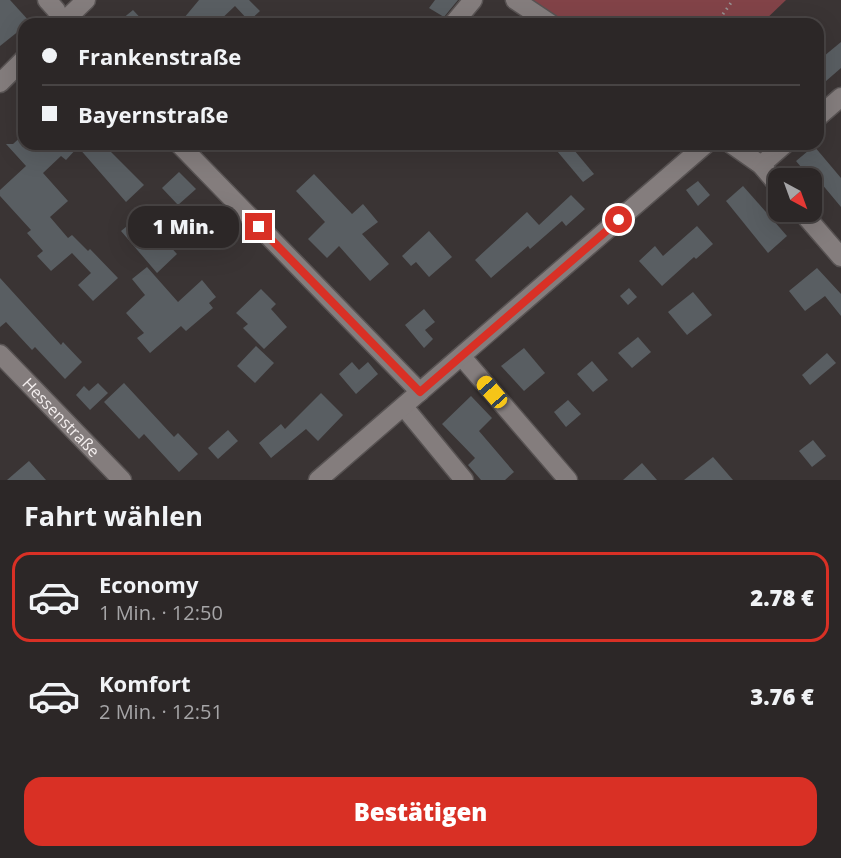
<!DOCTYPE html>
<html lang="de">
<meta charset="utf-8">
<style>
:root{--surface:#2c2727;--page:#342f2f;--text:#f1f3f6;--muted:#a6a5a7;--line:#484444;--accent:#d93025}
body{margin:0;font-family:"Open Sans",sans-serif;background:var(--page);color:var(--text);height:100vh;display:flex;flex-direction:column;font-size:22px;white-space:nowrap}
*{box-sizing:border-box;margin:0}
p{font-size:20px;color:var(--muted)}
.icon{flex:none;width:33px;height:33px;fill:none;stroke:currentColor;stroke-width:2;stroke-linecap:round;stroke-linejoin:round}
.map{position:relative;height:480px;overflow:hidden}
.sheet{display:flex;flex-direction:column;background:var(--surface);flex:1}
.sheet>*{flex:none}
.banner{position:absolute;left:18px;top:18px;width:806px;height:132px;border-radius:18px;box-shadow:0 6px 24px #0002,0 0 0 2px var(--line);display:grid;align-content:center;height:132px;padding:0 24px;background:var(--surface)}
.needle{width:39px;rotate:139deg}
.tools{position:absolute;left:768px;top:168px;display:grid;gap:12px}
.tools a{display:grid;place-items:center;width:54px;height:54px;border-radius:12px;background:var(--surface);box-shadow:0 6px 24px #0002,0 0 0 2px var(--line);font-size:30px}
.end{position:absolute;width:27px;height:27px;margin:-14px;border:8px solid #d93025;background:#fff;box-shadow:0 0 0 3px #fff}
.from{border-radius:50%}
.bubble{position:absolute;height:42px;border-radius:18px;background:var(--surface);box-shadow:0 6px 24px #0002,0 0 0 2px var(--line);font-size:20px;font-weight:800;line-height:42px;text-align:center}
.car{position:absolute;width:18px;height:36px;margin:-18px -9px;border-radius:8px;box-shadow:0 0 4px 2px #0007;background:linear-gradient(#f5c518 24%,#345 0 40%,#f5c518 0 76%,#345 0 86%,#f5c518 0)}
.banner b{display:flex;align-items:center;gap:21px;height:57px;font-size:22px}
.banner b+b{border-top:2px solid var(--line)}
.banner i{width:15px;height:15px;background:var(--text)}
ul{padding:0;list-style:none}
li{display:flex;align-items:center;gap:18px;height:90px;margin:0 12px 9px;padding:0 12px;border:3px solid transparent;border-radius:18px}
li div{flex:1}
li b{display:block;font-size:22px}
li em{font-style:normal;font-weight:800}
li.selected{border-color:var(--accent)}
li>.icon{width:54px;height:54px;stroke-width:1.5}
h2{padding:0 24px;font-size:27px;line-height:72px}
.button{display:flex;gap:12px;margin-top:auto;padding:12px 24px}
.button a{flex:1;height:69px;border-radius:18px;background:var(--accent);color:#fff;font-size:24px;font-weight:800;line-height:69px;text-align:center}
.map>svg:first-child{display:block}
.green{fill:#824348}
.building{fill:#595e62}
.lines{fill:none;stroke-linecap:round;stroke-linejoin:round}
.minor-casing{stroke:#585353;stroke-width:21}
.path{stroke:#979292;stroke-width:3;stroke-dasharray:1.5 4.5;stroke-linecap:butt}
.minor{stroke:#847d7d;stroke-width:18}
.route{stroke:#d93025;stroke-width:8}
.labels{text-anchor:middle;dominant-baseline:central;stroke-width:4.5;stroke-linejoin:round;paint-order:stroke}
.street-label{font-size:16px;fill:#f4efef;stroke:#3a3434}
</style>
<div class="map">
<svg width="841" height="480" viewBox="0 0 841 480">
<rect width="100%" height="100%" fill="#3a3434"/>
<path class="green" d="M523 0H786L761 24H558Z"/>
<g class="building">
<path d="M0 0H10L30 22 0 46Z"/>
<path d="M199 0H249L260 11 249 21 235 6 216 24H179Z"/>
<path d="M435 0H458L444 17 429 8Z"/>
<path d="M133 10 146 24H116Z"/>
<path d="M841 42V68L818 88V61Z"/>
<path d="M24 134V144H103L144 185 126 202 78 147 66 160 61 156 43 173 68 201 50 217 68 238 72 235 88 251 90 249 118 278 93 301 78 285 91 273 72 253 51 271 37 256 43 251 27 233 31 230 0 196V190L26 166 6 144H13Z"/>
<path d="M561 144H569L594 174 583 182 557 151Z"/>
<path d="M814 146 841 178V207L816 177 812 180 796 161Z"/>
<path d="M179 172 196 189 178 205 162 188Z"/>
<path d="M314 174 352 214 363 204 378 222 362 234 389 264 370 281 339 246 327 258 308 239 325 222 296 191Z"/>
<path d="M698 181 710 195 698 206 686 190Z"/>
<path d="M743 186 787 236 768 253 726 201Z"/>
<path d="M571 195 585 209 566 226 562 221 530 249 528 246 491 278 475 260 527 212 539 225Z"/>
<path d="M132 222 155 248 164 240 177 254 157 273 121 231Z"/>
<path d="M697 226 713 244 696 259 694 257 662 286 639 261 655 246 663 256Z"/>
<path d="M429 231 452 257 429 277 416 262 411 266 402 256Z"/>
<path d="M147 267 178 302 202 280 216 297 209 303 213 308 186 331 181 326 150 353 137 338 144 333 126 313 145 295 132 279Z"/>
<path d="M817 268 841 294V316L825 296 805 311 789 291Z"/>
<path d="M0 278 61 345 63 342 82 362 65 379 35 347 32 350 6 322 0 327Z"/>
<path d="M629 288 637 297 628 305 620 296Z"/>
<path d="M261 289 276 304 271 309 287 327 264 349 243 328 248 324 236 313Z"/>
<path d="M693 292 712 315 687 335 668 312Z"/>
<path d="M424 309 435 322 425 330 433 339 424 348 405 325Z"/>
<path d="M638 337 651 352 632 368 618 353Z"/>
<path d="M256 346 274 363 255 383 237 366Z"/>
<path d="M524 348 545 373 524 391 501 366Z"/>
<path d="M827 353 836 363 810 385 802 375Z"/>
<path d="M592 361 608 380 593 392 577 374Z"/>
<path d="M352 362 359 370 368 362 378 374 356 394 339 374Z"/>
<path d="M98 383 108 393 90 410 76 395 84 386 89 391Z"/>
<path d="M124 383 174 437 178 433 198 454 179 472 144 434 139 439 104 402Z"/>
<path d="M321 393 343 415 318 441 306 429 271 458 259 443 281 424 285 429Z"/>
<path d="M471 396 492 418 479 431 514 472 505 480H481L468 465 475 458 442 424Z"/>
<path d="M568 400 581 414 566 427 554 412Z"/>
<path d="M228 430 238 441 218 459 208 448Z"/>
<path d="M813 440 826 456 812 467 799 451Z"/>
<path d="M713 457 733 480H684Z"/>
<path d="M29 461 46 480H7Z"/>
<path d="M642 463 657 480H623Z"/>
</g>
<g class="lines">
<g class="minor-casing">
<g id="minor">
<path d="M47 0 56 10 62 24"/>
<path d="M515 0 551 24"/>
<path d="M61 24 86 0"/>
<path d="M453 24 473 0"/>
<path d="M0 83 24 59"/>
<path d="M818 117 841 97"/>
<path d="M179 144 420 392"/>
<path d="M731 144 761 165 778 185"/>
<path d="M761 165 785 144"/>
<path d="M802 212 841 257"/>
<path id="s1" d="M0 354 122 480"/>
<path d="M462 357 568 480"/>
<path d="M404 407 464 480"/>
<path d="M318 480 706 144"/>
</g>
</g>
<path class="path" d="M716 24 733 0"/>
<use href="#minor" class="minor"/>
</g>
<g class="lines">
<path class="route" d="M259 227 420 392 619 220"/>
</g>
<g class="labels">
<g class="street-label">
<text stroke="none"><textPath href="#s1" startOffset="88">Hessenstraße</textPath></text>
</g>
</g>
</svg>
<div class="tools">
<a><svg class="needle" viewBox="-14 -14 28 28"><path d="M0-13l5 13h-10z" fill="#e53935"/><path d="M0 13l5-13h-10z" fill="#a6a5a7"/></svg></a>
</div>
<i class="end from" style="left:619px;top:220px"></i>
<i class="end" style="left:259px;top:227px"></i>
<div class="bubble" style="left:128px;top:206px;width:111px">1 Min.</div>
<i class="car" style="left:492px;top:392px;rotate:319deg"></i>
<div class="banner">
<b><i class="from"></i>Frankenstraße</b>
<b><i></i>Bayernstraße</b>
</div>
</div>
<section class="sheet">
<h2>Fahrt wählen</h2>
<ul>
<li class="selected"><svg class="icon" aria-label="car" viewBox="0 0 24 24"><path d="M5 17H2v-5l4-1 3-4h7l3 4 3 1v5h-3M9 17h6M6 11h13"/><circle cx="7" cy="17" r="2"/><circle cx="17" cy="17" r="2"/></svg><div><b>Economy</b><p>1 Min. · 12:50</p></div><em>2.78 €</em></li>
<li><svg class="icon" aria-label="car" viewBox="0 0 24 24"><path d="M5 17H2v-5l4-1 3-4h7l3 4 3 1v5h-3M9 17h6M6 11h13"/><circle cx="7" cy="17" r="2"/><circle cx="17" cy="17" r="2"/></svg><div><b>Komfort</b><p>2 Min. · 12:51</p></div><em>3.76 €</em></li>
</ul>
<div class="button"><a>Bestätigen</a></div>
</section>
